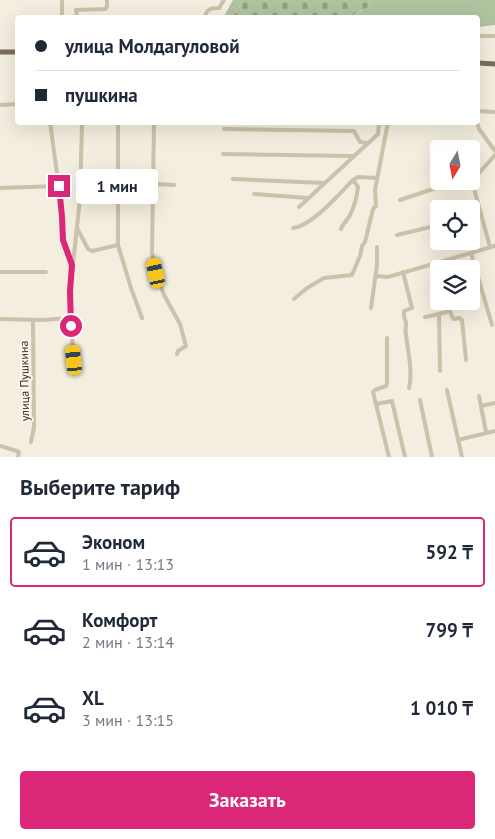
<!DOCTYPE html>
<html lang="ru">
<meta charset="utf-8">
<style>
:root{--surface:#fff;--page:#f2f2f3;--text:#1f2937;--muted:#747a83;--line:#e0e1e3;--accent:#db2777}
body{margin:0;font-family:"PT Sans",sans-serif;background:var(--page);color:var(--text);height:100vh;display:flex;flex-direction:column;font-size:19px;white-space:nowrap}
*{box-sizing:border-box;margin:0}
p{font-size:16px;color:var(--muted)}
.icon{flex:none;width:28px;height:28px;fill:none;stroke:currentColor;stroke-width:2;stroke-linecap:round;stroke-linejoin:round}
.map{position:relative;height:457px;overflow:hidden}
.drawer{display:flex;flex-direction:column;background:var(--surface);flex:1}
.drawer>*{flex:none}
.hud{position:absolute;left:15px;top:15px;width:465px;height:110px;border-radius:5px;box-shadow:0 5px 20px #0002;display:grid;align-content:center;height:110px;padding:0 20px;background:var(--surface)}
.needle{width:32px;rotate:190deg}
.buttons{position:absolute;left:430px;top:140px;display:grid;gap:10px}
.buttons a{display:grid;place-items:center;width:50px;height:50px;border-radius:5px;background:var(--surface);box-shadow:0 5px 20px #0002;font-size:25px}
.end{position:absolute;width:22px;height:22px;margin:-11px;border:6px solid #db2777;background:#fff;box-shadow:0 0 0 2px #fff}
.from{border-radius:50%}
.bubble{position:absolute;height:35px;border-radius:5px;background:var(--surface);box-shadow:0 5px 20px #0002;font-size:16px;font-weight:800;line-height:35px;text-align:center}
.car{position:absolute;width:15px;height:30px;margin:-15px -8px;border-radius:6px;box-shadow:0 0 4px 1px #0007;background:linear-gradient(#f5c518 24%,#345 0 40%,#f5c518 0 76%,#345 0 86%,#f5c518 0)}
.hud b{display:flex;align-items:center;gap:18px;height:48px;font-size:19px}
.hud b+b{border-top:1px solid var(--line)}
.hud i{width:12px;height:12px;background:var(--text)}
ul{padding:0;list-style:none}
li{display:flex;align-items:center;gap:15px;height:70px;margin:0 10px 8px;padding:0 10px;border:2px solid transparent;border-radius:5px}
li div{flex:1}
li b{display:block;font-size:19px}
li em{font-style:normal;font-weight:800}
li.current{border-color:var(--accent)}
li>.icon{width:45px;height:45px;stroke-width:1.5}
h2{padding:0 20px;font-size:22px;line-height:60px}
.primary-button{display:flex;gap:10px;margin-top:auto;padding:10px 20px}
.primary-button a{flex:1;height:58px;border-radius:5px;background:var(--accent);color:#fff;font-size:20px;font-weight:800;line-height:58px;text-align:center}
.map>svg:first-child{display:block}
.grass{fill:#afc39e}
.cemetery{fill:url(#cemetery-stones)}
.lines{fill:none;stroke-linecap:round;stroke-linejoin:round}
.minor{stroke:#ccc1aa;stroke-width:4}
.major{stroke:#7c6d5b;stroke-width:5}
.route{stroke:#db2777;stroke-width:6}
.labels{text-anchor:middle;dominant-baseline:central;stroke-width:4;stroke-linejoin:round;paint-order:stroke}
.street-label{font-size:12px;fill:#3a322a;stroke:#fbf7ec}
</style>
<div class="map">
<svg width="495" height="457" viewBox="0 0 495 457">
<defs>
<pattern id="cemetery-stones" width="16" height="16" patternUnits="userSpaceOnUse" patternTransform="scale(1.25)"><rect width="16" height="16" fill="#afc39e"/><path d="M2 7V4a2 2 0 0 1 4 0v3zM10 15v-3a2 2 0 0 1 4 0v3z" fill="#8f9f81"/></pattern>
</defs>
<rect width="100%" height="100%" fill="#f3eedf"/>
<g class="grass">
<path d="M233 0H243L233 17 223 18Z"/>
<path d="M372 0H495V25L478 27V18H349L367 8Z"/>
</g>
<path class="cemetery" d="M243 0H372L367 8 349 17H233Z"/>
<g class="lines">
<g class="minor">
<path d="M62 0V18"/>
<path d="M77 18 76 10 105 9 107 7V0"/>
<path d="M205 18C206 9 211 8 219 8L224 0"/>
<path d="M478 36H495"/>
<path d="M0 105 18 104"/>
<path d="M478 111 495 112"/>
<path d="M50 122 61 203 63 240 72 263"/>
<path d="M118 122V245L131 288 142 318"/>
<path d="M154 122 152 252 156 273 164 295 180 324 186 346 178 351 177 354"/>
<path d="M477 122 479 129 495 151"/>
<path d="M224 129 354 131 360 142 368 143"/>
<path d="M223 154 352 156"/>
<path d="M233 179 324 183"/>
<path d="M154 184 174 185"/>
<path d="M0 188 59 186"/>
<path d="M117 194 154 193"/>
<path d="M254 194 308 198"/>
<path d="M80 197 117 196"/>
<path d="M400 200 445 185 470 181"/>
<path d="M299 207 378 134 379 122"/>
<path d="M471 216 481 213"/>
<path d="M77 228 88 249 92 251 118 245"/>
<path d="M293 228C312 226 339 194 353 180"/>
<path d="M341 229C343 223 347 221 350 215 354 207 357 196 358 187L353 180 358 177 377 178"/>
<path d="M397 235 439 225"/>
<path d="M490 247 472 181 495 155"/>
<path d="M471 253 492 325"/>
<path d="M437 262 439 271"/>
<path d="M0 272H46"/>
<path d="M403 272 412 308 404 311C403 316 405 318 406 323 406 327 405 331 406 335 408 352 413 371 409 388"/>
<path d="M376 276 388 277 495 246"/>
<path d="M294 299 307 288 324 278 352 275 360 256 362 246 365 242 373 209 376 206 375 190 388 122"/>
<path d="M447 301 452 317 454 319 459 318 462 320 466 360"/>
<path d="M371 308 377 265V247"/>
<path d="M425 317 439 314"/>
<path d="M0 319 42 320 71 318"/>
<path d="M387 338V383L386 386 375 390 373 392 389 457"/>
<path d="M74 360 71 326 70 291 80 199 82 122"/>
<path d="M440 371 439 314 450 311"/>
<path d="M447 390 462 457"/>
<path d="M479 396 486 432"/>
<path d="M420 400 432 457"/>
<path d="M376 404 392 401 405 457"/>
<path d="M481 406 495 403"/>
<path d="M458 440 495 431"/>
<path d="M31 442 34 427 33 320"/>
<path d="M0 446 17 451 19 452 18 457"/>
</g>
<g class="major">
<path d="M0 52H18"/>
<path d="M478 63 495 64"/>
</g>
</g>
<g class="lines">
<path class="route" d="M59 186 62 217 63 240 72 265 70 291 71 326"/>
</g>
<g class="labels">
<g class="street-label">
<text transform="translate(24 381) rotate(-91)">улица Пушкина</text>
</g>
</g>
</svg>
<div class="buttons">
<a><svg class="needle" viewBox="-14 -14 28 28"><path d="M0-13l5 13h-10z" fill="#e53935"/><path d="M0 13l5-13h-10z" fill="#747a83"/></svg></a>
<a><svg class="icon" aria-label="locate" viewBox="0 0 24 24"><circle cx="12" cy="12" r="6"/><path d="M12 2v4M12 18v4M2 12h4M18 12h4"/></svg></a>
<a><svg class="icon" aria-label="layers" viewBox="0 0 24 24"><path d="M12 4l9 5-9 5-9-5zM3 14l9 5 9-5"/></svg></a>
</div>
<i class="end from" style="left:71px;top:326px"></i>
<i class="end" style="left:59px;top:186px"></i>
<div class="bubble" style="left:76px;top:169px;width:82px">1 мин</div>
<i class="car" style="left:156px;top:273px;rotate:348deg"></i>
<i class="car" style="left:74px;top:360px;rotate:354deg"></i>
<div class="hud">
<b><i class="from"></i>улица Молдагуловой</b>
<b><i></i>пушкина</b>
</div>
</div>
<section class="drawer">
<h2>Выберите тариф</h2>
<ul>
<li class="current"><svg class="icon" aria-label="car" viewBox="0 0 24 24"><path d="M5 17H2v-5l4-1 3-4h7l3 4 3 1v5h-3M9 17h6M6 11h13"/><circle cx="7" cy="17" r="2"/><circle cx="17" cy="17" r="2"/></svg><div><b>Эконом</b><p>1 мин · 13:13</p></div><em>592 ₸</em></li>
<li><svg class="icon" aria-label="car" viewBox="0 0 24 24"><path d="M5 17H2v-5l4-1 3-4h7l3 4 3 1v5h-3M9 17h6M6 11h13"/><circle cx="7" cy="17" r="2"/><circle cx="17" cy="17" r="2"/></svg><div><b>Комфорт</b><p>2 мин · 13:14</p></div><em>799 ₸</em></li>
<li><svg class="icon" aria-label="car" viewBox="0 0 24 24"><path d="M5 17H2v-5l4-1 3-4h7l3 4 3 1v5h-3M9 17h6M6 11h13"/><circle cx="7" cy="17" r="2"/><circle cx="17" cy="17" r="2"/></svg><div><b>XL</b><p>3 мин · 13:15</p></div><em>1 010 ₸</em></li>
</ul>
<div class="primary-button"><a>Заказать</a></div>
</section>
